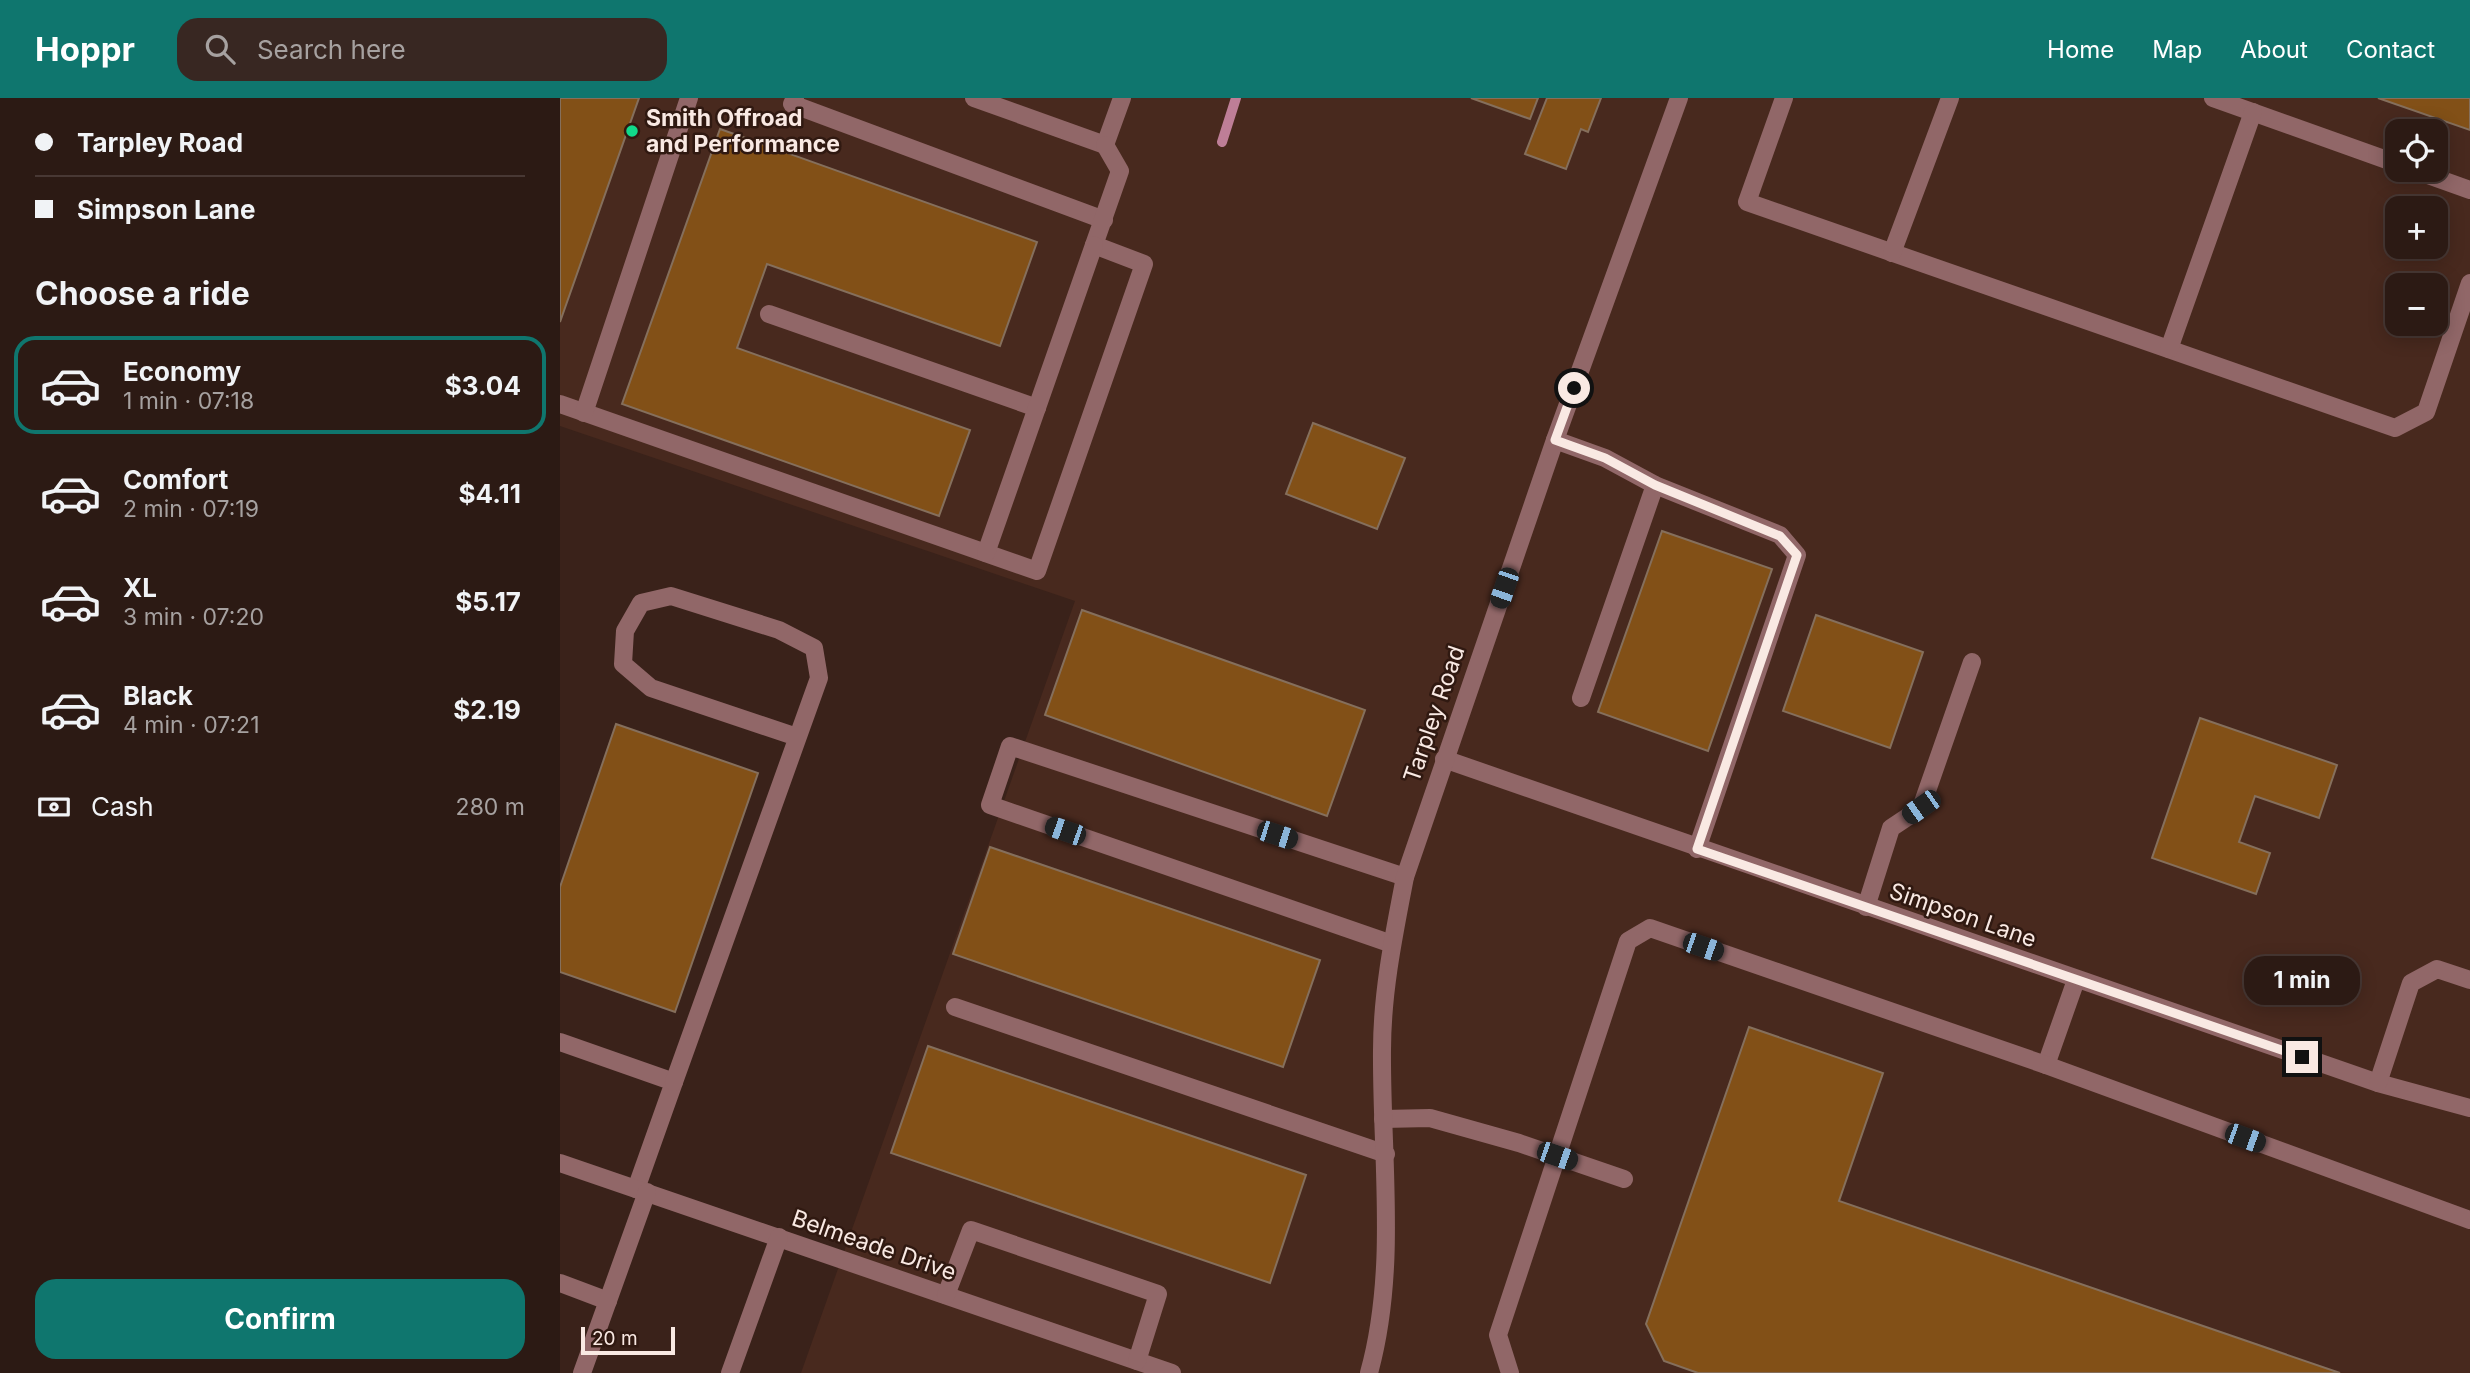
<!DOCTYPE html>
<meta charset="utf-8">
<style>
:root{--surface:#2c1a14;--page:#382722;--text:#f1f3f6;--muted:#a6a1a0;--line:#483834;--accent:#0f766e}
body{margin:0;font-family:Inter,sans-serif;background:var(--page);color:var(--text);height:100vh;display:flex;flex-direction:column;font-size:26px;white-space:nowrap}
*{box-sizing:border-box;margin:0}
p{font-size:23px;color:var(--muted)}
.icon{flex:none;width:38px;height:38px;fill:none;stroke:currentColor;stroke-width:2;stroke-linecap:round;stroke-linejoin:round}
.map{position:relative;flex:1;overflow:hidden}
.drawer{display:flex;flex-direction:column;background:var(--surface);width:560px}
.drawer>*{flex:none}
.hud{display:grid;align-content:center;height:154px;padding:0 35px;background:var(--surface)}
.fabs{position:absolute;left:1825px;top:21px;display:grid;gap:14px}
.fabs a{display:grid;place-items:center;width:63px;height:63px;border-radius:14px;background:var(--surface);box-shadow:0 4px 18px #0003,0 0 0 2px var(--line);font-size:35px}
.scale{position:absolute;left:21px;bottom:18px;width:94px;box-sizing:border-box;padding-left:7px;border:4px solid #f9e9e3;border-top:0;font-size:19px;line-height:24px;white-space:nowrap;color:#f9e9e3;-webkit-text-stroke:5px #301911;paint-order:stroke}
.end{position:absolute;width:32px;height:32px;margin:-16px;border:9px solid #f9e9e3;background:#111;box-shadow:0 0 0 4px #111}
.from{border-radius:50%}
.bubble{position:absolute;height:49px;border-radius:21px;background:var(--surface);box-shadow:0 4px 18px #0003,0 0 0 2px var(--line);font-size:23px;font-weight:700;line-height:49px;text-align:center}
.car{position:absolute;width:21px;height:42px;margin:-21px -10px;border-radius:9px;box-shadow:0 0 5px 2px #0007;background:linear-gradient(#222 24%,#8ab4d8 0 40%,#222 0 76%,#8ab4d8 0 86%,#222 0)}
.hud b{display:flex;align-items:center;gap:24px;height:66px;font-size:26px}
.hud b+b{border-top:2px solid var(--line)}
.hud i{width:18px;height:18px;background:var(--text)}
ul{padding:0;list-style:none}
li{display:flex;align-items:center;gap:21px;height:98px;margin:0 14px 10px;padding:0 21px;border:4px solid transparent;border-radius:21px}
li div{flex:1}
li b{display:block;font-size:26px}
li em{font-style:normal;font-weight:700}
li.active{border-color:var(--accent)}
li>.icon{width:63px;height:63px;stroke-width:1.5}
h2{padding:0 35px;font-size:32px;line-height:84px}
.pay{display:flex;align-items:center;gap:18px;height:77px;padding:0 35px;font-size:26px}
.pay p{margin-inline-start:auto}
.action{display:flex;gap:14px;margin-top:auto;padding:14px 35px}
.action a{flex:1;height:80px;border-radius:21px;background:var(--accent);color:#fff;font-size:28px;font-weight:700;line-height:80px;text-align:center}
header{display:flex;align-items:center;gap:42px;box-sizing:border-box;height:98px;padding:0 35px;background:var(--accent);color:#fff}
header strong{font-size:33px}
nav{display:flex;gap:38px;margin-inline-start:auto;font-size:24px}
.search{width:490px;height:63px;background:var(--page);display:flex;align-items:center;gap:18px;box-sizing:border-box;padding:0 24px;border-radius:21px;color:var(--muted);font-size:26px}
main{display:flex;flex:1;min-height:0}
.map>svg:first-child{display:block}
.built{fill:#48291e;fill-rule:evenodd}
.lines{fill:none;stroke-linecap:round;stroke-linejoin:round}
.stream{stroke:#be7e97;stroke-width:10}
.building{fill:#825017;stroke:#856f5c;stroke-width:2}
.minor{stroke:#916768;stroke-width:18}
.route{stroke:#f9e9e3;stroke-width:9}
.poi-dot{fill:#11d98a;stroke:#301911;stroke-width:2.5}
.labels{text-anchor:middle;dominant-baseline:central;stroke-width:5;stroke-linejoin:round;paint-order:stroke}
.poi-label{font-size:23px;font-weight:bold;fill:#f9e9e3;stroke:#301911;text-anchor:start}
.street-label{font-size:23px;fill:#f9e9e3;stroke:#301911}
</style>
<header>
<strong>Hoppr</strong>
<div class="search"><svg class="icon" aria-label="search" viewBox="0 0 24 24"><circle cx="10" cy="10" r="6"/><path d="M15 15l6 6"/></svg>Search here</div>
<nav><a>Home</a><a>Map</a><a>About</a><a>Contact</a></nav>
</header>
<main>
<section class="drawer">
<div class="hud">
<b><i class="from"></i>Tarpley Road</b>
<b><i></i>Simpson Lane</b>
</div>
<h2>Choose a ride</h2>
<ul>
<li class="active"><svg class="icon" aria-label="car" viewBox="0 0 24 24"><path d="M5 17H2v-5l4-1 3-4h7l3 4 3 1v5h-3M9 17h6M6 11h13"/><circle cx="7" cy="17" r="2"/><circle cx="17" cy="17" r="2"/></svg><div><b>Economy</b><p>1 min · 07:18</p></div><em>$3.04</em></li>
<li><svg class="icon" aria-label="car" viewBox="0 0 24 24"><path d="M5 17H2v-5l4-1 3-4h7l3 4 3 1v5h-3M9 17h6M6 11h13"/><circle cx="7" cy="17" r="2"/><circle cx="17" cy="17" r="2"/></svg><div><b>Comfort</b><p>2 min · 07:19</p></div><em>$4.11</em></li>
<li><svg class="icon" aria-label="car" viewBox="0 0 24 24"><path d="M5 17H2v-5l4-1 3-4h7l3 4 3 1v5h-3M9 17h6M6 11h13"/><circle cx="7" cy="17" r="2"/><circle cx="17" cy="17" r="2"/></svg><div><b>XL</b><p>3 min · 07:20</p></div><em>$5.17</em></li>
<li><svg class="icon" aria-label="car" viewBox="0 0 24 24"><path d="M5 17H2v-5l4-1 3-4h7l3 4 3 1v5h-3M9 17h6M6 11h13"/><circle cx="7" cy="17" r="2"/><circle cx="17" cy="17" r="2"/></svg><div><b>Black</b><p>4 min · 07:21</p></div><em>$2.19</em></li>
</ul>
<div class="pay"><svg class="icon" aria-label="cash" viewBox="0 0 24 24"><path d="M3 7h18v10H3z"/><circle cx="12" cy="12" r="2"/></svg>Cash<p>280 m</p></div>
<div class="action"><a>Confirm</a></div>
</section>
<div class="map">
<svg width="1910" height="1275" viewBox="0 0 1910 1275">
<rect width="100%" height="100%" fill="#3a221a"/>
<path class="built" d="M0 0H1910V1275H241L515 503 0 328ZM1838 33H1876V72H1838ZM1838 110H1876V149H1838ZM1838 187H1876V226H1838Z"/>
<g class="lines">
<path class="stream" d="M662 44 676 0"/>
</g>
<g class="building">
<path d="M0 0H79L0 224Z"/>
<path d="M911 0H978L970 21Z"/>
<path d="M987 0H1041L1028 34 1021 31 1006 71 965 56Z"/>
<path d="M1818 0H1910V32Z"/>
<path d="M160 31 477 144 440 248 207 166 177 250 410 332 379 418 62 306Z"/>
<path d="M753 325 845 360 817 431 726 396Z"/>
<path d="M1102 433 1212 471 1148 653 1038 614Z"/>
<path d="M522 512 805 612 767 718 485 617Z"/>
<path d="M1256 517 1363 554 1330 650 1223 613Z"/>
<path d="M1640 620 1777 667 1759 720 1695 698 1679 744 1710 755 1696 796 1592 760Z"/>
<path d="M56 626 198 675 115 914 0 874V789Z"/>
<path d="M430 749 760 862 723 969 393 856Z"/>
<path d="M1189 929 1323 975 1279 1103 1780 1275H1138L1104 1263 1086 1226Z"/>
<path d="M368 948 746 1077 710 1185 331 1055Z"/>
</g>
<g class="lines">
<g class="minor">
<path d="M235 0 232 6 544 122"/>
<path d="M414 0 545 47"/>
<path d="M1224 0 1187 104 1835 330 1866 314 1910 185"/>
<path d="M1653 0 1838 66"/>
<path d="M545 47 562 0"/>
<path d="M1854 72 1910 92"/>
<path d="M1332 155 1390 0"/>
<path d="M209 216 477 310"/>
<path d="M1609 251 1693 14"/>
<path d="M0 306 477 473 584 166 534 147 560 73 545 47"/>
<path d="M24 315 129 0"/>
<path d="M995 342 1045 360 1095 387 1220 437 1237 457 1137 751"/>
<path d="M426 455 534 147"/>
<path d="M1021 600 1095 387"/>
<path d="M884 661 1818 985 1910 1010"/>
<path d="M1306 809 1331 730 1361 710 1412 564"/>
<path d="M832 846 430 707 450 648 845 779"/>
<path d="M395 909 826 1056"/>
<path d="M0 944 114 984 76 1091"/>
<path d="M1486 967 1516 882"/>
<path d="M114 984 259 580 254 550 219 532 111 498 81 505 65 533 63 566 91 590 237 639"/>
<path d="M1818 985 1851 885 1877 871 1910 882"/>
<path d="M823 1021 870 1020 959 1045 1064 1081"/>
<path d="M0 1065 612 1275"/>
<path d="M0 1185 48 1203"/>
<path d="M386 1197 411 1132 598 1196 577 1263"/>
<path d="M22 1275 87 1094"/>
<path d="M170 1275 219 1139"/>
<path d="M809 1275C838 1170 821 1059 822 952 822 894 834 836 845 779L995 342 1119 0"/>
<path d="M950 1275 938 1237 1068 843 1090 830 1486 967 1910 1122"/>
</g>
</g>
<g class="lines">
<path class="route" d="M1014 290 995 342 1045 360 1095 387 1220 438 1237 457 1137 751 1742 959"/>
</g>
<circle class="poi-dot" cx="72" cy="33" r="7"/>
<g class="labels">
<g class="poi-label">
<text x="86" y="20">Smith Offroad<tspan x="86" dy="26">and Performance</tspan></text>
</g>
<g class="street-label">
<text transform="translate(874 616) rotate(-71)">Tarpley Road</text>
<text transform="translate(1403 817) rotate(19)">Simpson Lane</text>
<text transform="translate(314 1147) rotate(19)">Belmeade Drive</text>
</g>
</g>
</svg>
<div class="fabs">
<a><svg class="icon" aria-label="locate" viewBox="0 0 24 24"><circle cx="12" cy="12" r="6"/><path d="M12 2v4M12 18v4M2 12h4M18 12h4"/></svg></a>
<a>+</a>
<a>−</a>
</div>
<div class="scale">20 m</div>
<i class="end from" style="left:1014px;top:290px"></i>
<i class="end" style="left:1742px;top:959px"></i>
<div class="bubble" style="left:1684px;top:858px;width:116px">1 min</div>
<i class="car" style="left:944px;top:490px;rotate:199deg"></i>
<i class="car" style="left:1361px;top:709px;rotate:235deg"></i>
<i class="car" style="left:505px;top:733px;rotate:289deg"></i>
<i class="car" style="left:717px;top:737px;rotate:108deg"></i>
<i class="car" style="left:1143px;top:849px;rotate:109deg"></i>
<i class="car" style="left:1685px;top:1040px;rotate:110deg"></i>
<i class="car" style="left:997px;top:1058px;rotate:109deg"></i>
</div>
</main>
